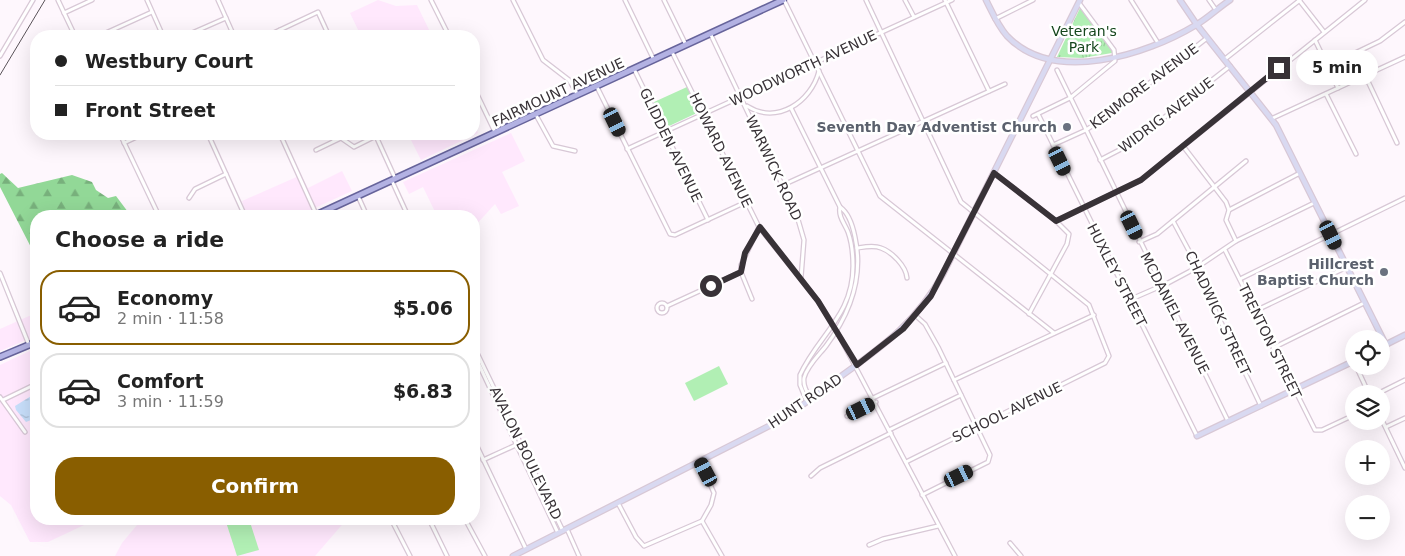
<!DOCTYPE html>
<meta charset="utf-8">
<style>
:root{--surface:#fff;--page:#f2f2f2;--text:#222;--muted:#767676;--line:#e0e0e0;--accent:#895e00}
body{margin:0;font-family:"DejaVu Sans",sans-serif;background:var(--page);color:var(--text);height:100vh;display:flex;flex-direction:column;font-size:19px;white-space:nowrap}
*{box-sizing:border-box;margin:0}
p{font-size:16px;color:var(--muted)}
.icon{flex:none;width:28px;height:28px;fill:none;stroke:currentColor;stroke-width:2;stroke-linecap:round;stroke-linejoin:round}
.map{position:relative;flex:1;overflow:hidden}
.drawer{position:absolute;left:30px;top:210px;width:450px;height:315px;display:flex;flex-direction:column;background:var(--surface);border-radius:20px;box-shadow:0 5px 20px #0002}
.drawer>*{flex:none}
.hud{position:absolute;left:30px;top:30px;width:450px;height:110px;border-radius:20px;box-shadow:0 5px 20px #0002;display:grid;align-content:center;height:110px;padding:0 25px;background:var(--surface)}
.fabs{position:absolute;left:1345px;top:330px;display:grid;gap:10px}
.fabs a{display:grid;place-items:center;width:45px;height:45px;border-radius:50%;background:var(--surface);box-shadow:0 5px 20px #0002;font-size:25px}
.end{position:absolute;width:22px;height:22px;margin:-11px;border:6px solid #383237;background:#fff;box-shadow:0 0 0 2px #fff}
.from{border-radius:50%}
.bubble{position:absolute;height:35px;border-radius:18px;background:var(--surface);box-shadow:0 5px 20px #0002;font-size:16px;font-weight:700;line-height:35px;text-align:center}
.car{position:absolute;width:15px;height:30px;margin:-15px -8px;border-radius:6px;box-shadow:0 0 4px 1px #0007;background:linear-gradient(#222 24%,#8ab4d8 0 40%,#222 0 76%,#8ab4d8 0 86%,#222 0)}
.hud b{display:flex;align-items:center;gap:18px;height:48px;font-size:19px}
.hud b+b{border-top:1px solid var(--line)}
.hud i{width:12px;height:12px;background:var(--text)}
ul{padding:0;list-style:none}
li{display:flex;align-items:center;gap:15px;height:75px;margin:0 10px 8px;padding:0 15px;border:2px solid var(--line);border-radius:20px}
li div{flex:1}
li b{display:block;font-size:19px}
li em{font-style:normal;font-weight:700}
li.selected{border-color:var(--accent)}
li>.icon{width:45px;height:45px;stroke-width:1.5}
h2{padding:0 25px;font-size:22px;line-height:60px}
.cta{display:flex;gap:10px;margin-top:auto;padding:10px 25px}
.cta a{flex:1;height:58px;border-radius:20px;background:var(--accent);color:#fff;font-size:20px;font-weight:700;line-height:58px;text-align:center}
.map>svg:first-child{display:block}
.built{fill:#ffe8fd}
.grass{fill:#b1efb4}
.forest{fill:url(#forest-firs)}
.park{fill:url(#park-tufts)}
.water{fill:url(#water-ripples)}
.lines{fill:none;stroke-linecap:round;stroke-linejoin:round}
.street-casing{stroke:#d8c8d6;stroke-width:5.5}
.secondary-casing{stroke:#d8c8d6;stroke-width:7}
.primary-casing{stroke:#67649b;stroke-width:8}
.street{stroke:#fff;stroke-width:3}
.secondary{stroke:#d9d9f1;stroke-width:4.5}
.primary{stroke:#b3b2e3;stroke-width:5}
.rail{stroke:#5a5359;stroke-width:1}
.route{stroke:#383237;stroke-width:6}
.worship-dot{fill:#6b7280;stroke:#fff;stroke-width:2}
.labels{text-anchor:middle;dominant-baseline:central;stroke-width:5;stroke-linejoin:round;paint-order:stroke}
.park-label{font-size:14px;fill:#15461c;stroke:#fff}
.street-label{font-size:14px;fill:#383237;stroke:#fff}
.worship-label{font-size:14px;font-weight:bold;fill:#5b616d;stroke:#fff;text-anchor:end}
</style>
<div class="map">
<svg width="1405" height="556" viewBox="0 0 1405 556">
<defs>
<pattern id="forest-firs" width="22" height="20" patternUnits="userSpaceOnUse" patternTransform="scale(1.25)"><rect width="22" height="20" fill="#92d897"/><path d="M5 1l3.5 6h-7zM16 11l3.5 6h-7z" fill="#78b07c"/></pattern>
<pattern id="park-tufts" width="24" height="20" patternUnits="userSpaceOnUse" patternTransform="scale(1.25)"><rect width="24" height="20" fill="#b1efb4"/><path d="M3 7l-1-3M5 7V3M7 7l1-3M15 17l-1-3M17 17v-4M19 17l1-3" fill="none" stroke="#99cd9b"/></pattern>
<pattern id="water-ripples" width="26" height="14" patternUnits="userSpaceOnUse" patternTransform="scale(1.25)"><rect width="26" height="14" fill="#c8dffb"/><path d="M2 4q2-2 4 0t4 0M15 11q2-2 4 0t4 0" fill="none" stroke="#adc0d8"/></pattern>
</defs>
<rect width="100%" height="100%" fill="#fef7fd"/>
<g class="built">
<path d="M378 0 396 6 417 5 432 36H361L350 13Z"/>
<path d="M474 124 478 133 421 160 408 134H474Z"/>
<path d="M511 133 525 161 502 172 519 206 501 214 495 204 474 227V216H437L423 187 409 194 403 182Z"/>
<path d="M342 171 352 191 297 216H232L245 210 242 201 301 175 308 188Z"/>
<path d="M36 313V336L0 351V329Z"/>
<path d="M36 348V519H97L48 542H30L11 505 0 496V365Z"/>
<path d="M142 519H347L315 556H115L122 543Z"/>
</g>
<g class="grass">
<path d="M687 87 699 112 667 127 654 102Z"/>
<path d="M719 366 728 384 694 401 685 383Z"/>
<path d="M225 519H249L259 550 237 556Z"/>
</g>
<path class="forest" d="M2 173 18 188 72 175 92 182 96 190 108 198 116 196 131 216H36V257L0 187V174Z"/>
<path class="park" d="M1080 8 1112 50V53L1082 58 1057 57Z"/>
<path class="water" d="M36 393V418L26 422 16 410 15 406Z"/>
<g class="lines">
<g class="street-casing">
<g id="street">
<path d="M58 0 75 36"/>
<path d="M147 0 163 36"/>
<path d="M218 0 234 36"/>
<path d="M431 0 449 36"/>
<path d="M513 0 543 60 569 80 578 95"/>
<path d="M625 0 654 60"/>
<path d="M664 0 686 45"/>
<path d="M784 0 880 196 1054 333"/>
<path d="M866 0 961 202 1089 305 1109 356 1105 363 906 462"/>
<path d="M905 0 914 17"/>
<path d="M945 0 989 91"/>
<path d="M1131 0 1158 43"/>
<path d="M1209 0 1216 10"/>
<path d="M1299 0 1324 32"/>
<path d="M64 13 92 0"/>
<path d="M995 19 1033 0"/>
<path d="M280 30 283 36"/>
<path d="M711 35 797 216 804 240 801 278"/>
<path d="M99 36 152 12"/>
<path d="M185 36 226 18"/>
<path d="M267 36 318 12 329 36"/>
<path d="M1315 40 1338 88"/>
<path d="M672 52 759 227 818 301 834 326 955 556"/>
<path d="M0 56 33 0"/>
<path d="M1225 59 1300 0"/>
<path d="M1328 66 1380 41 1405 22"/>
<path d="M634 69 708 220"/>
<path d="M1057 70 1228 421"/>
<path d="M1365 75 1397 143"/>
<path d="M597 87 670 234 675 235 746 202"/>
<path d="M474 88 495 132"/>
<path d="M1326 94 1356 154"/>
<path d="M747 106C777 125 811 102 819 71"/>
<path d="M791 108 840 207C838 217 845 224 848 232 852 243 853 255 853 266 853 316 818 335 800 375V385L807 402"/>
<path d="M1038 114 1197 436"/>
<path d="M536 115 553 146 575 151"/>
<path d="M1033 116 1070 98 1115 61 1114 50 1079 3"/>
<path d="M1273 118 1405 57"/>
<path d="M120 134 159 216"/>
<path d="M208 134 245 216"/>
<path d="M280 134 317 216"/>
<path d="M329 134 334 140"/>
<path d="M375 134 395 178"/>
<path d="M124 143 143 134"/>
<path d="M1053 145 1086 130 1110 114 1207 38"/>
<path d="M1183 146 1226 202 1229 210 1226 220 1236 241"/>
<path d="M627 149 952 0"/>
<path d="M316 150 341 138 354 147 376 136"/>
<path d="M1100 160 1129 145 1230 66"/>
<path d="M994 173 1056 221 1069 234 1067 244 1029 314"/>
<path d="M392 181 408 216"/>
<path d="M783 185 1005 84"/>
<path d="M358 196 367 216"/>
<path d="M189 198 195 189 226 174"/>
<path d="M1229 210 1300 173"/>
<path d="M1056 221 1141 180 1365 0"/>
<path d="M1173 221 1195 262 1197 272 1261 406"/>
<path d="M1139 242 1157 234 1246 161"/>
<path d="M857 248C864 247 874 245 881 248 892 252 906 266 907 278"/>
<path d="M1225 250 1315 430H1322L1354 415"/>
<path d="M0 273 29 345"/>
<path d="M1240 279 1405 198"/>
<path d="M752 299 741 272V265L759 227"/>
<path d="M1129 300 1168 283 1196 268 1236 241 1314 203"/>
<circle cx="662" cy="308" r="5"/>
<path d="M667 306 741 272"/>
<path d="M1255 311 1347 267"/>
<path d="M916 316 925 324 938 347 990 455 988 462 922 495"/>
<path d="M1273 348 1364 303"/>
<path d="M474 351 478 355 563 531"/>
<path d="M474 354 558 533"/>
<path d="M1356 366 1369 394"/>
<path d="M954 380 1094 315"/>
<path d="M1377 394 1405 380"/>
<path d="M0 397 25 432"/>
<path d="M873 398 946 363"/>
<path d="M811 399C807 392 803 386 804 378 807 366 819 355 826 346 850 314 864 278 855 237 853 227 849 213 840 207"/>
<path d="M3 400 36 384"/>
<path d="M847 416 876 402"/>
<path d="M1381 418 1405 468"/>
<path d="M1386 427 1405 418"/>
<path d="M889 430 961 395"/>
<path d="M474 440 526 549"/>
<path d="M483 460 516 445"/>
<path d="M811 476 820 468 891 433"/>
<path d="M618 503 636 537 644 546 702 521 711 505 714 493 700 462"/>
<path d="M391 519 410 556"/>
<path d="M429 519 447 556"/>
<path d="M465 519 485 556"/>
<path d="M702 521 722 556"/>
<path d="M567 529 579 556"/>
<path d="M1010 543 1021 556"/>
<path d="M869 545 883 539 938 526"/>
</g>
</g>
<g class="secondary-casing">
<g id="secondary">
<path d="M986 0C992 12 998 26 1007 36 1054 85 1146 55 1196 25 1208 18 1218 8 1230 0"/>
<path d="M1180 0 1197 25 1276 125 1386 345"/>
<path d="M1381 347 1405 335"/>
<path d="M1197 436 1354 361"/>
<path d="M513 556 775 423C799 409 821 391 844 374 886 344 918 320 943 274L1080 0"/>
</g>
</g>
<g class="primary-casing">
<g id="primary">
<path d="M314 216 783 0"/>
<path d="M0 357 36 342"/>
</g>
</g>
<use href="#street" class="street"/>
<use href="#secondary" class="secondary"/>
<use href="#primary" class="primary"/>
<path class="rail" d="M0 75 45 0"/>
</g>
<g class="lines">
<path class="route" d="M711 286 741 272 745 253 760 227 818 301 857 365 903 329 931 296 994 173 1056 221 1141 180 1279 68"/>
</g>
<g class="worship-dot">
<circle cx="1067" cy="127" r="5"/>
<circle cx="1384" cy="272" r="5"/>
</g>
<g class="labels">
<g class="park-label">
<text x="1084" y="31">Veteran's<tspan x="1084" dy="16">Park</tspan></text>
</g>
<g class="street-label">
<text transform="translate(803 68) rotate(-25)">WOODWORTH AVENUE</text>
<text transform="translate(1144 86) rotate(-37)">KENMORE AVENUE</text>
<text transform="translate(558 92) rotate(-25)">FAIRMOUNT AVENUE</text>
<text transform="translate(1166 115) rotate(-37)">WIDRIG AVENUE</text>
<text transform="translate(671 145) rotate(64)">GLIDDEN AVENUE</text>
<text transform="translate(721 150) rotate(64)">HOWARD AVENUE</text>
<text transform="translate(774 168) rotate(65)">WARWICK ROAD</text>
<text transform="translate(1117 275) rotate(63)">HUXLEY STREET</text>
<text transform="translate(1175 313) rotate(63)">MCDANIEL AVENUE</text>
<text transform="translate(1218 313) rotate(65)">CHADWICK STREET</text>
<text transform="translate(1270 341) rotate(64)">TRENTON STREET</text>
<text transform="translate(805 401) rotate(-34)">HUNT ROAD</text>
<text transform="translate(1007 412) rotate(-26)">SCHOOL AVENUE</text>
<text transform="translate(526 453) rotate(64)">AVALON BOULEVARD</text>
</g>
<g class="worship-label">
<text x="1057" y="127">Seventh Day Adventist Church</text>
<text x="1374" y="264">Hillcrest<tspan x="1374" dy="16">Baptist Church</tspan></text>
</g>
</g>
</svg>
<div class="fabs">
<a><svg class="icon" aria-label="locate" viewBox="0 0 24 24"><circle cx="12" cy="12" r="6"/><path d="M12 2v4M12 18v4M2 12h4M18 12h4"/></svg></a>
<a><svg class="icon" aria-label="layers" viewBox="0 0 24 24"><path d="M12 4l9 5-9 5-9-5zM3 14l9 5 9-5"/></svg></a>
<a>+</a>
<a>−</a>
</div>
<i class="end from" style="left:711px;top:286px"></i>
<i class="end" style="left:1279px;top:68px"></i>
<div class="bubble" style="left:1296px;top:50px;width:82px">5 min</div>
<i class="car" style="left:615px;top:122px;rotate:154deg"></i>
<i class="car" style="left:1060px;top:161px;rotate:154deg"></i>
<i class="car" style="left:1132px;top:225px;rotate:154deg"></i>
<i class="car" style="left:1331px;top:235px;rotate:154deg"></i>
<i class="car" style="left:861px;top:409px;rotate:64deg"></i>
<i class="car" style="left:706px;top:472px;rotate:332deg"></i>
<i class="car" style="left:959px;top:476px;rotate:64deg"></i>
<div class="hud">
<b><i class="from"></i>Westbury Court</b>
<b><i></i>Front Street</b>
</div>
<section class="drawer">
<h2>Choose a ride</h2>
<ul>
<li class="selected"><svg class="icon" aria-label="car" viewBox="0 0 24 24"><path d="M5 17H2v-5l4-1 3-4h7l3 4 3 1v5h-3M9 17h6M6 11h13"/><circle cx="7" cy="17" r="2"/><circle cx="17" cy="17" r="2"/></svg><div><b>Economy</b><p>2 min · 11:58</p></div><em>$5.06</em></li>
<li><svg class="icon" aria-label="car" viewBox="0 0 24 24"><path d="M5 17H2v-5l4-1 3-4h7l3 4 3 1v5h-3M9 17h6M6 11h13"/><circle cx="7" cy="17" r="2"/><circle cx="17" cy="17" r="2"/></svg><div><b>Comfort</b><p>3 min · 11:59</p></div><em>$6.83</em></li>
</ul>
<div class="cta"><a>Confirm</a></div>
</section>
</div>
